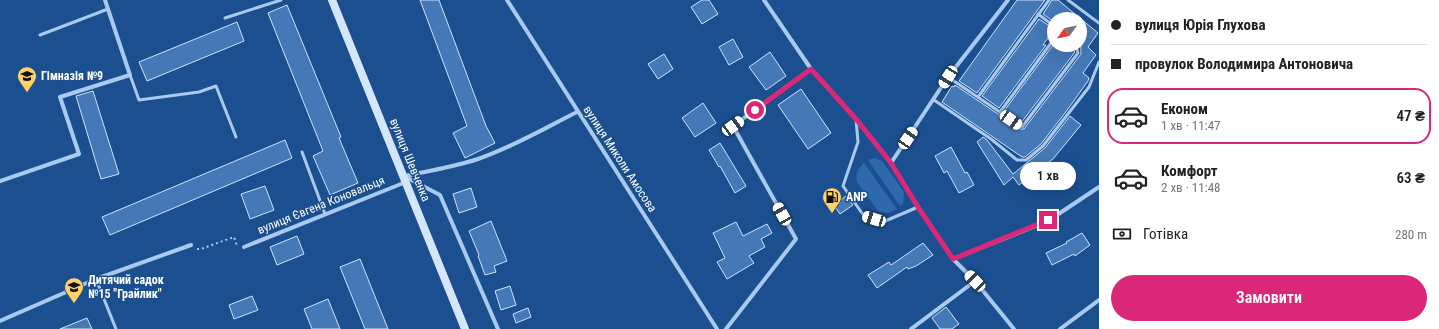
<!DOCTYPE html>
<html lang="uk">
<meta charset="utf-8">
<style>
:root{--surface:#fff;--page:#f2f2f2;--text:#222;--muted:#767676;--line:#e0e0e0;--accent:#db2777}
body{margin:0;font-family:"Roboto Condensed",sans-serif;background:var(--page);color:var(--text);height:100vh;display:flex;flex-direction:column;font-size:15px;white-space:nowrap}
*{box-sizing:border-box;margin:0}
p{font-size:13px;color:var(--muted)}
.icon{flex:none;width:22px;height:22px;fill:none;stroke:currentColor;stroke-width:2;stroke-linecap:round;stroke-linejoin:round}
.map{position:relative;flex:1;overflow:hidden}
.drawer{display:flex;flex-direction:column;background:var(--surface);width:340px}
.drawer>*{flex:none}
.banner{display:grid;align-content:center;height:88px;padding:0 12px;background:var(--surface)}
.needle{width:26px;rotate:237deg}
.tools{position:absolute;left:1047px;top:12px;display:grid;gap:8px}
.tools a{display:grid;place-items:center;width:40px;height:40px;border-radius:50%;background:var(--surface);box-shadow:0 4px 16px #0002;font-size:20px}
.end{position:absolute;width:18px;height:18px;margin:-9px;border:5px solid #db2777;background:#fff;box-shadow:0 0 0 2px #fff}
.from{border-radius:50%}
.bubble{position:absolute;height:28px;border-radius:14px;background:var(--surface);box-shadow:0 4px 16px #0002;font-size:13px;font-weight:600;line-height:28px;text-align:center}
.car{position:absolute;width:12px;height:24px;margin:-12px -6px;border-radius:5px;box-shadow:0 0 3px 1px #0007;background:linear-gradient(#fff 24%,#345 0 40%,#fff 0 76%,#345 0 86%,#fff 0)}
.banner b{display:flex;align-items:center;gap:14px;height:38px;font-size:15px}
.banner b+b{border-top:1px solid var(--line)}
.banner i{width:10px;height:10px;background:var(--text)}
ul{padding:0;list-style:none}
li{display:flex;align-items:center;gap:12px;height:56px;margin:0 8px 6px;padding:0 4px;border:2px solid transparent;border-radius:16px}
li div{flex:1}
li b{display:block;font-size:15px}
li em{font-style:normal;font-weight:600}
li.selected{border-color:var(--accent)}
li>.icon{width:36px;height:36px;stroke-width:1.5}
.pay{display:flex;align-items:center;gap:10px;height:44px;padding:0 12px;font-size:15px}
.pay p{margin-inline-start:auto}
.action{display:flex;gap:8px;margin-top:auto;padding:8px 12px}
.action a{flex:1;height:46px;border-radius:24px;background:var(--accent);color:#fff;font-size:16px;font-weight:600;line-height:46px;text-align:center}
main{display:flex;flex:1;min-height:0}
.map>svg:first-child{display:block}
.green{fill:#2e69ad}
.building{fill:#4478b7;stroke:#cfe3fa}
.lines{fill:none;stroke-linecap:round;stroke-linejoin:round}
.path{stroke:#a9c9ee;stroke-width:2;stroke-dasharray:2 3;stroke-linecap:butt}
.lane{stroke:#a9c9ee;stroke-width:3}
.street{stroke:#a9c9ee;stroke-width:4}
.secondary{stroke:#d6e6fa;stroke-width:8}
.route{stroke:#db2777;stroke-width:5}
.labels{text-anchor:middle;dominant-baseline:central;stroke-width:3;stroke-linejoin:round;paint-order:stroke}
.poi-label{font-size:12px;font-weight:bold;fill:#fff;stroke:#1b4f8f;text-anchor:start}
.street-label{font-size:12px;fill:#fff;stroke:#1b4f8f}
</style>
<main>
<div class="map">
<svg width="1099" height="329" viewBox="0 0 1099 329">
<rect width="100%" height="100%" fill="#1b4f8f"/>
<g class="green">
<path d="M875 158 882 161 904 192 903 204 900 206 868 160Z"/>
<path d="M864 163 897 209 888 213 878 211 857 182C855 173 858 169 864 163Z"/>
</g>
<g class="building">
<path d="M420 0H439L486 126 495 143 465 158 453 133 467 126Z"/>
<path d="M702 0H709L718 14 702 24 691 7Z"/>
<path d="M1017 0H1045L977 93 959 81Z"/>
<path d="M1052 0H1058L1098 33 1088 47 1096 55 1083 73 1089 78 1088 81 1065 113 1041 144 1025 157H1022L942 102 952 86 954 87 955 85 1020 129H1024L1081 54 1080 19H1054V22L1043 14Z"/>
<path d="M287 5 341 137 339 138 358 183 330 195 313 156 323 151 268 13Z"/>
<path d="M1039 19 1054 29 1043 45H1046L999 108 982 96Z"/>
<path d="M237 22 244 41 147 81 139 62Z"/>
<path d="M733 39 743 57 729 65 719 47Z"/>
<path d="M1053 45H1067L1075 52 1021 123 1004 111Z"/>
<path d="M770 52 786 76 766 90 749 67Z"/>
<path d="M664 54 673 69 658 79 648 64Z"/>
<path d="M801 89 831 133 808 149 778 105Z"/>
<path d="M93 91 119 174 101 179 76 96Z"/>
<path d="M703 103 716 123 695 137 682 118Z"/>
<path d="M1070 116 1081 125 1053 159 1019 185 1013 177 1004 185 977 142 983 137 987 140 1013 174 1045 148Z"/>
<path d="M285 140 292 158 110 235 102 217Z"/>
<path d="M720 143 746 186 735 193 720 166 719 167 709 150Z"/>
<path d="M951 147 965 173 967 172 974 185 959 193 947 171 944 173 935 156Z"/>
<path d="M265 186 274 210 250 219 241 194Z"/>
<path d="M471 188 477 207 459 213 453 194Z"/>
<path d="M846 196 853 205 840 214 834 205Z"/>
<path d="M491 221 507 261 494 266 496 272 485 275 478 256 479 255 469 231Z"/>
<path d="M736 222 743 236 767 224 772 233 761 239 765 247 749 256 754 263 727 279 717 262 725 258 713 233Z"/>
<path d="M1082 233 1090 245 1075 256 1074 254 1052 265 1046 253 1067 243 1066 242Z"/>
<path d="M297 236 304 254 277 265 270 247Z"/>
<path d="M923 243 933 255 916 266 908 269 907 267 877 288 868 275 889 262 891 265Z"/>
<path d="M360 259 388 329H365L340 267Z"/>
<path d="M510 286 516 305 501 310 495 291Z"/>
<path d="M252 296 258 310 234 319 229 305Z"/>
<path d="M328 299 340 329H312L304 309Z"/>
<path d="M946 307 959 324 952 329H940L932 318Z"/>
<path d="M528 308 531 317 516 323 513 314Z"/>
<path d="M87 318 92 329H60Z"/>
</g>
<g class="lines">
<path class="path" d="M197 249H201L234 237 237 246"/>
<g class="lane">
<path d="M1068 0 1099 23"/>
<path d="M1038 14 1054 26"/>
<path d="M225 18 281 0"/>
<path d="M40 35 108 9"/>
<path d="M130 75 139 100 199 92 216 86 236 137"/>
<path d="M948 77 1022 127 1078 53 1076 45"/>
<path d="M978 97 1049 0"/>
<path d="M934 100 991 139 1017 160H1026L1043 146 1089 87 1099 62"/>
<path d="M1000 112 1054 39"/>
<path d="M856 119 858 142 843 186 864 216 883 222 918 207"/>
<path d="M302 152 325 214"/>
<path d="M96 279 116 329"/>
</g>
<g class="street">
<path d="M507 0 717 329"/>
<path d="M764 0 811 69 856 119 891 163 918 207 953 259 975 281 1014 329"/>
<path d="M891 163 948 77 1008 0"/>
<path d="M404 176 440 195 498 329"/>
<path d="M404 176C429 171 454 167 478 159 513 147 545 128 577 112"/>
<path d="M0 181 79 154 60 97 130 75 105 0"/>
<path d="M244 247 406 182"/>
<path d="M953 259 1048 221 1099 187"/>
<path d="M0 321 96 279 191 245"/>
<path d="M726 329 796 239 733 126 811 69"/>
<path d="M911 329 975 281"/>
<path d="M1060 329 1099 300"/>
</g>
<path class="secondary" d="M332 0 465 329"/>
</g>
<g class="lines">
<path class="route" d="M755 110 811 69 856 119 891 163 918 207 953 259 1048 220"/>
</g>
<defs>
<g id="school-pin" transform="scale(1)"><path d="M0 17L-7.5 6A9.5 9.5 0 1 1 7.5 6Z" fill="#ffd166" stroke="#1b4f8f"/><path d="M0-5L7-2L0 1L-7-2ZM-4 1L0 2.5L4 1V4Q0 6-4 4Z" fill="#111"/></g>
<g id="fuel-pin" transform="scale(1)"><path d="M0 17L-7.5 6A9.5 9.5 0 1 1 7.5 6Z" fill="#ffd166" stroke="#1b4f8f"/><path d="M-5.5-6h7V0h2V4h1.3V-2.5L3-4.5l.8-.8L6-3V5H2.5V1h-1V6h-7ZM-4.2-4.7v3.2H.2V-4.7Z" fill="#111"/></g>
</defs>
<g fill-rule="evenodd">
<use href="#school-pin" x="27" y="76"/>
<use href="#fuel-pin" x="832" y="197"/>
<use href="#school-pin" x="74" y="287"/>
</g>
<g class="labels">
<g class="poi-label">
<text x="41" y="76">Гімназія №9</text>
<text x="846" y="197">ANP</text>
<text x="88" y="280">Дитячий садок<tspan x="88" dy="14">№15 "Грайлик"</tspan></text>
</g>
<g class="street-label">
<text transform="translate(620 159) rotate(57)">вулиця Миколи Амосова</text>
<text transform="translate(410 160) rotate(68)">вулиця Шевченка</text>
<text transform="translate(321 205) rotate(-22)">вулиця Євгена Коновальця</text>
</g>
</g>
</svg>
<div class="tools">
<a><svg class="needle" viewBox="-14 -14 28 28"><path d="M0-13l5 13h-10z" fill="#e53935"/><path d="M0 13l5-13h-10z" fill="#767676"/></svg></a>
</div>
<i class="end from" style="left:755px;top:110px"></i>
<i class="end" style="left:1048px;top:220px"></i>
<div class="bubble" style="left:1020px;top:162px;width:56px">1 хв</div>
<i class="car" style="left:948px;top:77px;rotate:212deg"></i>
<i class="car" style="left:1011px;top:120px;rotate:124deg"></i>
<i class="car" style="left:733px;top:126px;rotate:54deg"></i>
<i class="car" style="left:908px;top:138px;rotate:34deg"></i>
<i class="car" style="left:782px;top:214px;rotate:330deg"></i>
<i class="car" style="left:874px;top:219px;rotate:287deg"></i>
<i class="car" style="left:975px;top:281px;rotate:316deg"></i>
</div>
<section class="drawer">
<div class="banner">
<b><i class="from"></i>вулиця Юрія Глухова</b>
<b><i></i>провулок Володимира Антоновича</b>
</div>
<ul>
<li class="selected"><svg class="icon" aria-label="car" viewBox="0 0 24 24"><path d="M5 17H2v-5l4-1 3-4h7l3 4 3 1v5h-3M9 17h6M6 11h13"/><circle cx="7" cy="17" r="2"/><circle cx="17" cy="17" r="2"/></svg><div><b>Економ</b><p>1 хв · 11:47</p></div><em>47 ₴</em></li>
<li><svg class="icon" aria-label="car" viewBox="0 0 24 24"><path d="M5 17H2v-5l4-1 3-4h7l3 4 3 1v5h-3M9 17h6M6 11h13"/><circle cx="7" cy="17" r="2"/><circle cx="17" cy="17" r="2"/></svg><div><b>Комфорт</b><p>2 хв · 11:48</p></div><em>63 ₴</em></li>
</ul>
<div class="pay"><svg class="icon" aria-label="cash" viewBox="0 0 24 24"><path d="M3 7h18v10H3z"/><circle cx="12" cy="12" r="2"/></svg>Готівка<p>280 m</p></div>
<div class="action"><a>Замовити</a></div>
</section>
</main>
